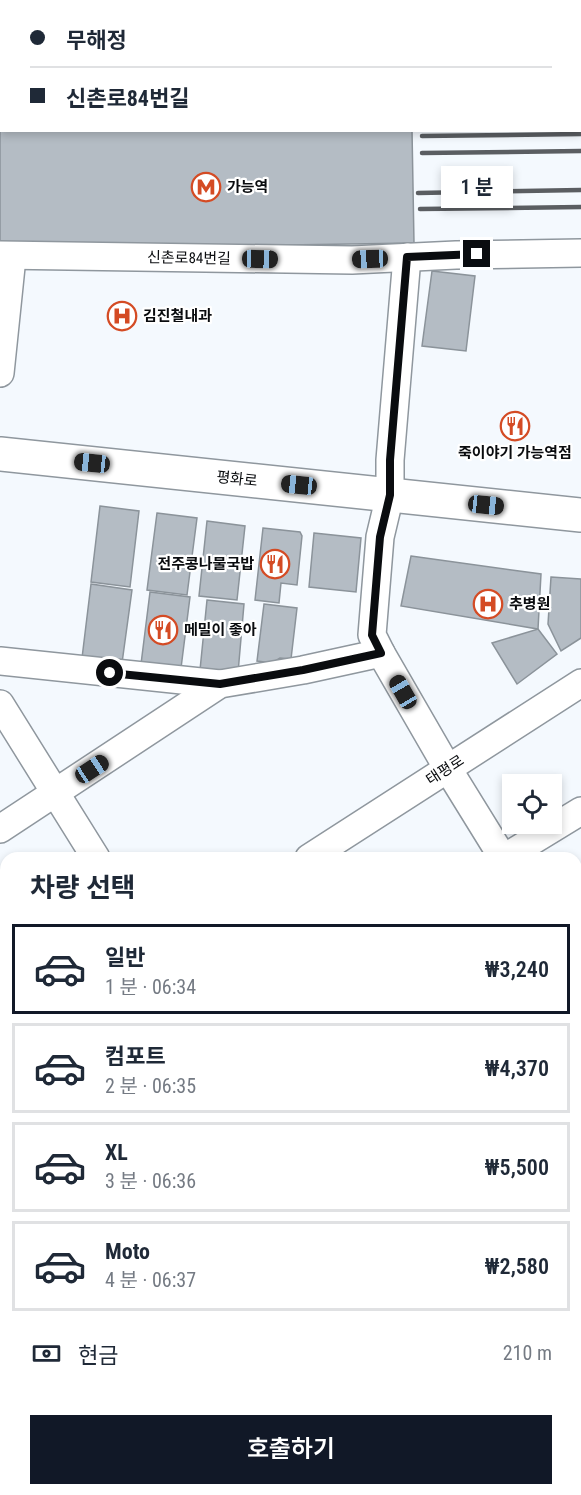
<!DOCTYPE html>
<html lang="ko">
<meta charset="utf-8">
<style>
:root{--surface:#fff;--page:#f2f2f3;--text:#1f2937;--muted:#747a83;--line:#e0e1e3;--accent:#111827}
body{margin:0;font-family:"Roboto Condensed","Noto Sans KR",sans-serif;background:var(--page);color:var(--text);height:100vh;display:flex;flex-direction:column;font-size:22px;white-space:nowrap}
*{box-sizing:border-box;margin:0}
p{font-size:20px;color:var(--muted)}
.icon{flex:none;width:33px;height:33px;fill:none;stroke:currentColor;stroke-width:2;stroke-linecap:round;stroke-linejoin:round}
.map{position:relative;flex:1;overflow:hidden}
.panel{position:absolute;left:0px;top:852px;width:582px;height:644px;display:flex;flex-direction:column;background:var(--surface);border-radius:18px 18px 0 0;box-shadow:0 3px 9px #0003}
.panel>*{flex:none}
.top-card{position:absolute;left:0px;top:0px;width:582px;height:132px;box-shadow:0 3px 9px #0003;display:grid;align-content:center;height:132px;padding:0 30px;background:var(--surface)}
.controls{position:absolute;left:502px;top:774px;display:grid;gap:12px}
.controls a{display:grid;place-items:center;width:60px;height:60px;border-radius:0px;background:var(--surface);box-shadow:0 3px 9px #0003;font-size:30px}
.end{position:absolute;width:27px;height:27px;margin:-14px;border:8px solid #0a0c0f;background:#fff;box-shadow:0 0 0 3px #fff}
.from{border-radius:50%}
.bubble{position:absolute;height:42px;border-radius:0px;background:var(--surface);box-shadow:0 3px 9px #0003;font-size:20px;font-weight:600;line-height:42px;text-align:center}
.car{position:absolute;width:18px;height:36px;margin:-18px -9px;border-radius:8px;box-shadow:0 0 4px 2px #0007;background:linear-gradient(#222 24%,#8ab4d8 0 40%,#222 0 76%,#8ab4d8 0 86%,#222 0)}
.top-card b{display:flex;align-items:center;gap:21px;height:57px;font-size:22px}
.top-card b+b{border-top:2px solid var(--line)}
.top-card i{width:15px;height:15px;background:var(--text)}
ul{padding:0;list-style:none}
li{display:flex;align-items:center;gap:18px;height:90px;margin:0 12px 9px;padding:0 18px;border:3px solid var(--line);border-radius:0px}
li div{flex:1}
li b{display:block;font-size:22px}
li em{font-style:normal;font-weight:600}
li.on{border-color:var(--accent)}
li>.icon{width:54px;height:54px;stroke-width:1.5}
h2{padding:0 30px;font-size:27px;line-height:72px}
.pay{display:flex;align-items:center;gap:15px;height:66px;padding:0 30px;font-size:22px}
.pay p{margin-inline-start:auto}
.primary-button{display:flex;gap:12px;margin-top:auto;padding:12px 30px}
.primary-button a{flex:1;height:69px;border-radius:0px;background:var(--accent);color:#fff;font-size:24px;font-weight:600;line-height:69px;text-align:center}
.map>svg:first-child{display:block}
.building{fill:#b4bcc4;stroke:#8b939a;stroke-width:1.5}
.lines{fill:none;stroke-linecap:round;stroke-linejoin:round}
.lane-casing{stroke:#8f979e;stroke-width:16}
.street-casing{stroke:#8f979e;stroke-width:30}
.secondary-casing{stroke:#8f979e;stroke-width:36}
.lane{stroke:#fff;stroke-width:14}
.street{stroke:#fff;stroke-width:27}
.secondary{stroke:#fff;stroke-width:33}
.rail{stroke:#5b5e62;stroke-width:4.5}
.route{stroke:#0a0c0f;stroke-width:8}
.labels{text-anchor:middle;dominant-baseline:central;stroke-width:4.5;stroke-linejoin:round;paint-order:stroke}
.poi-label{font-size:15px;font-weight:bold;fill:#0a0c0f;stroke:#fff;text-anchor:start}
.street-label{font-size:15px;fill:#0a0c0f;stroke:#fff}
</style>
<div class="map">
<svg width="581" height="1495" viewBox="0 0 581 1495">
<rect width="100%" height="100%" fill="#f4f9fe"/>
<g class="building">
<path d="M429 0H464L463 2H428Z"/>
<path d="M0 118H2V130H412L414 243 213 246 0 243Z"/>
<path d="M432 271 475 276 466 351 422 346Z"/>
<path d="M100 506 139 511 130 587 91 582Z"/>
<path d="M157 513 197 518 187 595 147 590Z"/>
<path d="M207 521 245 526 237 600 199 596Z"/>
<path d="M263 528 300 532 302 536 297 585 281 583 279 603 255 600Z"/>
<path d="M314 533 361 538 356 592 309 587Z"/>
<path d="M411 556 541 574 538 629 401 606Z"/>
<path d="M551 577 581 579V638L561 651 548 624Z"/>
<path d="M91 584 132 590 122 663 82 658Z"/>
<path d="M150 592 190 597 181 668 141 664Z"/>
<path d="M207 600 244 604 238 673 200 670Z"/>
<path d="M264 604 297 608 291 659 280 658 272 663 257 661Z"/>
<path d="M538 629 557 654 517 684 492 643Z"/>
</g>
<g class="lines">
<g class="lane-casing">
<path id="lane" d="M580 106H581"/>
</g>
<g class="street-casing">
<g id="street">
<path d="M349 2V0"/>
<path d="M0 40 2 41"/>
<path d="M580 42H581"/>
<path d="M0 255 352 260 456 255 581 253"/>
<path d="M407 257 390 460V495L380 537 372 635 381 653 448 769 503 858"/>
<path d="M0 373 12 257"/>
<path d="M0 661 220 684"/>
<path d="M0 704 96 858"/>
<path d="M0 829 220 684 303 670 381 653"/>
<path d="M309 858 581 683"/>
<path d="M504 858 581 811"/>
<path d="M576 972 581 980"/>
<path d="M576 1005H581"/>
<path d="M0 1056 6 1052"/>
<path d="M576 1129 581 1125"/>
<path d="M0 1286 6 1277"/>
<path d="M576 1349 581 1346"/>
<path d="M0 1413 6 1423"/>
<path d="M47 1490 51 1495"/>
<path d="M259 1490 263 1495"/>
<path d="M513 1490 517 1495"/>
<path d="M19 1495 27 1490"/>
<path d="M348 1495 356 1490"/>
</g>
</g>
<g class="secondary-casing">
<path id="secondary" d="M0 454 581 515"/>
</g>
<use href="#lane" class="lane"/>
<use href="#street" class="street"/>
<use href="#secondary" class="secondary"/>
<g class="rail">
<path d="M422 136 581 134"/>
<path d="M422 153 581 151"/>
<path d="M418 193 581 190"/>
<path d="M420 209 581 207"/>
</g>
</g>
<g class="lines">
<path class="route" d="M110 673 220 684 303 670 381 653 372 635 380 537 390 495V460L407 257 477 254"/>
</g>
<defs>
<g id="metro-ring" transform="scale(1.5)"><circle r="9.5" fill="#fff" stroke="#d44b24" stroke-width="1.5"/><path d="M-5.5 5V-5H-3L0 0L3-5H5.5V5H3V-.5L0 4L-3-.5V5Z" fill="#d44b24"/></g>
<g id="hospital-ring" transform="scale(1.5)"><circle r="9.5" fill="#fff" stroke="#d44b24" stroke-width="1.5"/><path d="M-5-5h3v3.5h4V-5h3V5h-3V1.5h-4V5h-3Z" fill="#d44b24"/></g>
<g id="restaurant-ring" transform="scale(1.5)"><circle r="9.5" fill="#fff" stroke="#d44b24" stroke-width="1.5"/><path d="M-5-6h1v4h1v-4h1v4h1v-4h1v5L-1.5 .5V6h-2V.5L-5-1ZM5-6V6H3V1.5H1.5Q1.5-4 5-6Z" fill="#d44b24"/></g>
</defs>
<g fill-rule="evenodd">
<use href="#metro-ring" x="206" y="187"/>
<use href="#hospital-ring" x="122" y="316"/>
<use href="#restaurant-ring" x="515" y="426"/>
<use href="#restaurant-ring" x="275" y="564"/>
<use href="#hospital-ring" x="488" y="604"/>
<use href="#restaurant-ring" x="163" y="630"/>
</g>
<g class="labels">
<g class="poi-label">
<text x="227" y="187">가능역</text>
<text x="143" y="316">김진철내과</text>
<text x="515" y="453" text-anchor="middle">죽이야기 가능역점</text>
<text x="254" y="564" text-anchor="end">전주콩나물국밥</text>
<text x="509" y="604">추병원</text>
<text x="184" y="630">메밀이 좋아</text>
</g>
<g class="street-label">
<text transform="translate(189 258) rotate(1)">신촌로84번길</text>
<text transform="translate(237 479) rotate(6)">평화로</text>
<text transform="translate(445 770) rotate(-33)">태평로</text>
</g>
</g>
</svg>
<div class="controls">
<a><svg class="icon" aria-label="locate" viewBox="0 0 24 24"><circle cx="12" cy="12" r="6"/><path d="M12 2v4M12 18v4M2 12h4M18 12h4"/></svg></a>
</div>
<i class="end from" style="left:110px;top:673px"></i>
<i class="end" style="left:477px;top:254px"></i>
<div class="bubble" style="left:441px;top:166px;width:72px">1 분</div>
<i class="car" style="left:260px;top:259px;rotate:91deg"></i>
<i class="car" style="left:370px;top:259px;rotate:268deg"></i>
<i class="car" style="left:92px;top:463px;rotate:276deg"></i>
<i class="car" style="left:299px;top:485px;rotate:276deg"></i>
<i class="car" style="left:486px;top:505px;rotate:96deg"></i>
<i class="car" style="left:403px;top:692px;rotate:330deg"></i>
<i class="car" style="left:92px;top:769px;rotate:57deg"></i>
<div class="top-card">
<b><i class="from"></i>무해정</b>
<b><i></i>신촌로84번길</b>
</div>
<section class="panel">
<h2>차량 선택</h2>
<ul>
<li class="on"><svg class="icon" aria-label="car" viewBox="0 0 24 24"><path d="M5 17H2v-5l4-1 3-4h7l3 4 3 1v5h-3M9 17h6M6 11h13"/><circle cx="7" cy="17" r="2"/><circle cx="17" cy="17" r="2"/></svg><div><b>일반</b><p>1 분 · 06:34</p></div><em>₩3,240</em></li>
<li><svg class="icon" aria-label="car" viewBox="0 0 24 24"><path d="M5 17H2v-5l4-1 3-4h7l3 4 3 1v5h-3M9 17h6M6 11h13"/><circle cx="7" cy="17" r="2"/><circle cx="17" cy="17" r="2"/></svg><div><b>컴포트</b><p>2 분 · 06:35</p></div><em>₩4,370</em></li>
<li><svg class="icon" aria-label="car" viewBox="0 0 24 24"><path d="M5 17H2v-5l4-1 3-4h7l3 4 3 1v5h-3M9 17h6M6 11h13"/><circle cx="7" cy="17" r="2"/><circle cx="17" cy="17" r="2"/></svg><div><b>XL</b><p>3 분 · 06:36</p></div><em>₩5,500</em></li>
<li><svg class="icon" aria-label="car" viewBox="0 0 24 24"><path d="M5 17H2v-5l4-1 3-4h7l3 4 3 1v5h-3M9 17h6M6 11h13"/><circle cx="7" cy="17" r="2"/><circle cx="17" cy="17" r="2"/></svg><div><b>Moto</b><p>4 분 · 06:37</p></div><em>₩2,580</em></li>
</ul>
<div class="pay"><svg class="icon" aria-label="cash" viewBox="0 0 24 24"><path d="M3 7h18v10H3z"/><circle cx="12" cy="12" r="2"/></svg>현금<p>210 m</p></div>
<div class="primary-button"><a>호출하기</a></div>
</section>
</div>
